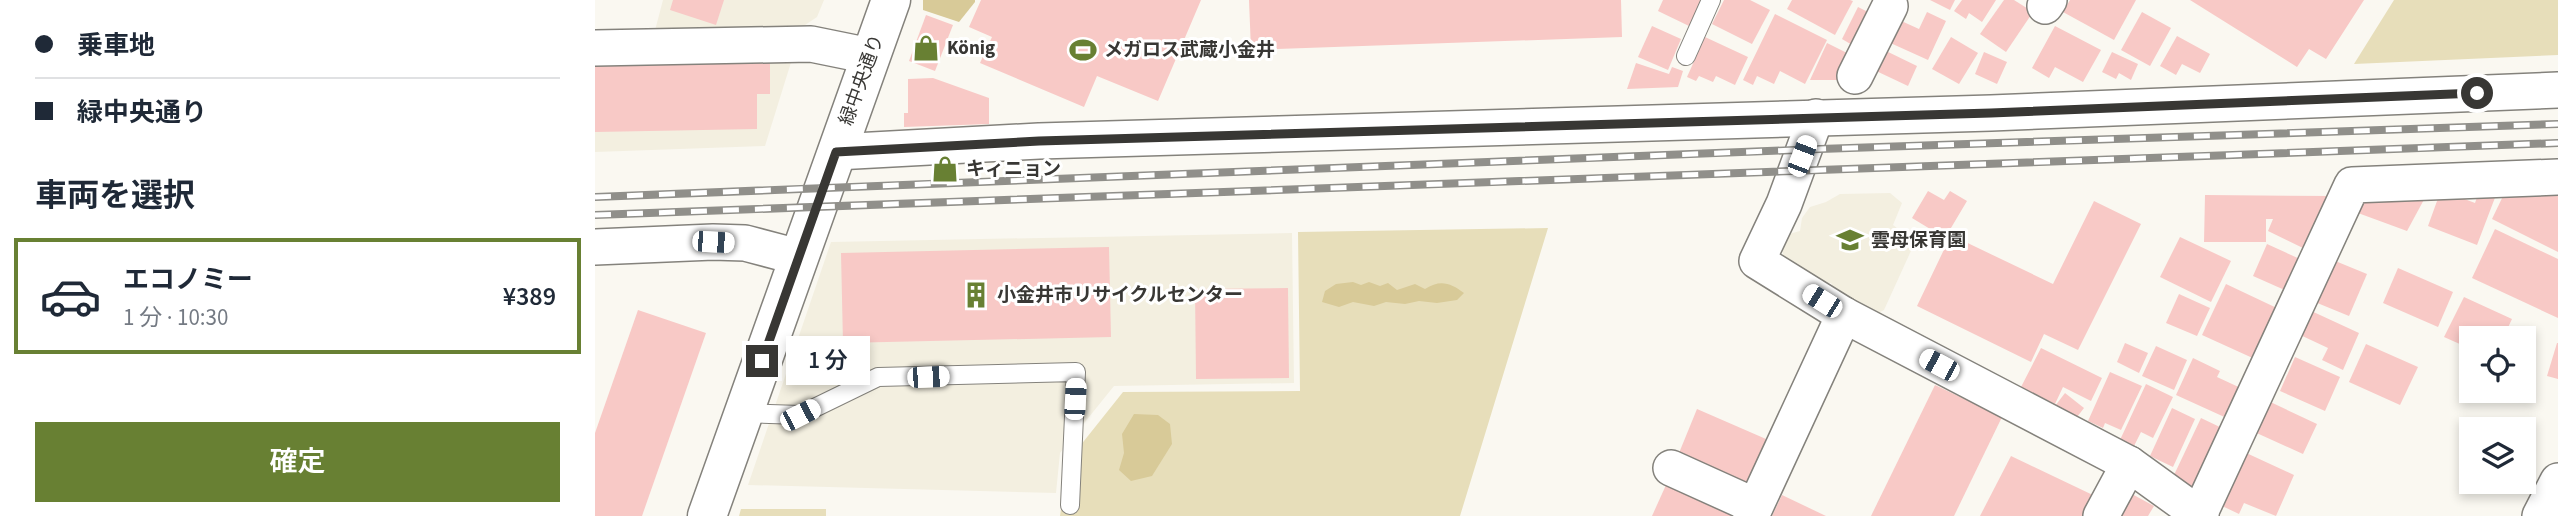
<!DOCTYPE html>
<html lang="ja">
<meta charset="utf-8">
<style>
:root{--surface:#fff;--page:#f6f6f7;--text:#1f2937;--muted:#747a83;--line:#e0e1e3;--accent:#688033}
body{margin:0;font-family:"Source Sans 3","Noto Sans JP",sans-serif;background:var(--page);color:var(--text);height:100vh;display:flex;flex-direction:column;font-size:26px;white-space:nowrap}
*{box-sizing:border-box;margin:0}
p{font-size:23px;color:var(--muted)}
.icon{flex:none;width:38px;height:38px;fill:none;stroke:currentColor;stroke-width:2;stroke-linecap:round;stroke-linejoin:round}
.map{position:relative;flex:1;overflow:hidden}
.details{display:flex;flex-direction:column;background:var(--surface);width:595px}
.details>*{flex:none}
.top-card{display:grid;align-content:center;height:154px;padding:0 35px;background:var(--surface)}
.tools{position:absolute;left:1864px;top:326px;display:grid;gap:14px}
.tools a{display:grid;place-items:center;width:77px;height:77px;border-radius:0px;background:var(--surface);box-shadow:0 4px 10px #0003;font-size:35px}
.end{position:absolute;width:32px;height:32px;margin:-16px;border:9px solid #383734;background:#fff;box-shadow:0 0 0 4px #fff}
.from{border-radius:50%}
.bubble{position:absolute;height:49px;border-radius:0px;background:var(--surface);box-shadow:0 4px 10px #0003;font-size:23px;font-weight:600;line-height:49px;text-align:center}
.car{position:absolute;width:21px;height:42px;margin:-21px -10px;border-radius:9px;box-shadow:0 0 5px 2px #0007;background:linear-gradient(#fff 24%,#345 0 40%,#fff 0 76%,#345 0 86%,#fff 0)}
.top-card b{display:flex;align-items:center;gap:24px;height:66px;font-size:26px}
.top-card b+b{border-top:2px solid var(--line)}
.top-card i{width:18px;height:18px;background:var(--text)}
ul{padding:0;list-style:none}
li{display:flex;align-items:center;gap:21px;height:116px;margin:0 14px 10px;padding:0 21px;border:4px solid var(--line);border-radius:0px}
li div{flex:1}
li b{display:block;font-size:26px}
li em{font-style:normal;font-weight:600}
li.selected{border-color:var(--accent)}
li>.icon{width:63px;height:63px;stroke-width:1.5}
h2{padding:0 35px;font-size:32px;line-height:84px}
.cta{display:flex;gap:14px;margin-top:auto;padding:14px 35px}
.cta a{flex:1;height:80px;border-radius:0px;background:var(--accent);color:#fff;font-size:28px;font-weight:600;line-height:80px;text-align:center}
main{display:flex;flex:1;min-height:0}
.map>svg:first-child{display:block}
.built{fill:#f3efe0}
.green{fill:#e7deba}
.forest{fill:#d8ca98}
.building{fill:#f8c9c6}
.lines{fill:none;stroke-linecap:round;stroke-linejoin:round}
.lane-casing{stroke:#84827c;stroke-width:20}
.street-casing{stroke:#84827c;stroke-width:38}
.secondary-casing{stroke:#84827c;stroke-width:41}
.lane{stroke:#fff;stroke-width:18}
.street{stroke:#fff;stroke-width:35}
.secondary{stroke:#fff;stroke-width:38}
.rail-casing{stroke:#908f8a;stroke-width:8}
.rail{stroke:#fff;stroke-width:5;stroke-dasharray:16;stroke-linecap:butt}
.route{stroke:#383734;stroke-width:9}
.labels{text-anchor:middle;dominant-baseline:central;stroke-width:6;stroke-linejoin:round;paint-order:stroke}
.poi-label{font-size:19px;font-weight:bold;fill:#383734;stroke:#fff;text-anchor:start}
.street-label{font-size:19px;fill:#383734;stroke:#fff}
</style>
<main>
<section class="details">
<div class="top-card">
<b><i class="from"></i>乗車地</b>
<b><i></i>緑中央通り</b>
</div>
<h2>車両を選択</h2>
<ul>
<li class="selected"><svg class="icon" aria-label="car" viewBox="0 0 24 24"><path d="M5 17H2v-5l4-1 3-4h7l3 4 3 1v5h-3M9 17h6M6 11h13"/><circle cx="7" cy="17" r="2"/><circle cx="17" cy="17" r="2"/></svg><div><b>エコノミー</b><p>1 分 · 10:30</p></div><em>¥389</em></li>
</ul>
<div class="cta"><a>確定</a></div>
</section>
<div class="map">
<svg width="1963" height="516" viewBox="0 0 1963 516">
<rect width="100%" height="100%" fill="#faf8f1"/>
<g class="built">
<path d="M68 0H229L222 17 207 27 170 146 0 152V58L53 57Z"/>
<path d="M1295 193 1307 203 1298 225 1320 242 1289 310 1281 314 1245 298 1236 283 1223 282 1189 259 1186 243 1194 234 1205 231 1207 218 1215 207 1231 202 1245 194Z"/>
<path d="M697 233 699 383 519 386 465 453 461 493 153 485 236 242Z"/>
</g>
<g class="green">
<path d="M1799 0H1963V55L1759 64Z"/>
<path d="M953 228 865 516H465L473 461 528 392 705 391 703 232Z"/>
<path d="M146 509H231V516H144Z"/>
</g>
<g class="forest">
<path d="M328 0H380V2L364 22 328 10Z"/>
<path d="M758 282 766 285 774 282 785 286 793 283 802 290 820 284 830 289C845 279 856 283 869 293L862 300 842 303 824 301 810 304 791 302 779 306 758 302 744 307 727 302 730 291 741 284Z"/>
<path d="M539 414 563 415 575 424 577 444 557 476 536 481 524 470 529 453 527 434Z"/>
</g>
<g class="building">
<path d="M78 0H129L121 25 75 10Z"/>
<path d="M386 0H606L563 101 502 76 489 107 385 63 397 37 374 27Z"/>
<path d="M654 0H1026L1027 37 656 50Z"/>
<path d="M1068 0H1107L1094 26 1063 11Z"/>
<path d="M1129 0H1155L1175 10 1157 44 1117 24Z"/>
<path d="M1197 0H1255L1258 1 1240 35 1192 9Z"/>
<path d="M1335 0H1360L1355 10Z"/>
<path d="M1367 0H1401L1387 22 1374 13 1371 19 1359 11Z"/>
<path d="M1409 0H1419L1438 12 1411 52 1385 34Z"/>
<path d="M1475 0H1541L1519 40 1468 12Z"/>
<path d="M1595 0H1769L1731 59 1714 49 1702 67Z"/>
<path d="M1263 7 1281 16 1264 49 1247 39Z"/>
<path d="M1332 12 1351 21 1333 60 1291 41 1302 19 1324 29Z"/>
<path d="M1547 12 1576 28 1555 66 1526 50Z"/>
<path d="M1180 14 1232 40 1210 84 1185 71 1179 84 1162 76 1158 85 1148 80Z"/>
<path d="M331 15 358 25 340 71 314 61Z"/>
<path d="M1057 26 1086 39 1073 70 1043 57Z"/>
<path d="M1460 26 1506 50 1488 82 1460 67 1454 78 1437 68Z"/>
<path d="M1582 36 1615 54 1605 73 1587 64 1581 75 1565 66Z"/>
<path d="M1110 37 1153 57 1140 85 1121 76 1118 82 1104 76 1101 81 1092 77Z"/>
<path d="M1356 37 1383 53 1364 84 1337 69Z"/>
<path d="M1232 43 1260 57 1249 80H1215Z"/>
<path d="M1287 49 1322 66 1313 86 1277 69Z"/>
<path d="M1389 52 1412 62 1402 84 1380 74Z"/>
<path d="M1517 52 1543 64 1536 80 1524 73 1521 79 1507 72Z"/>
<path d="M175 59V94H162V129L0 132V62Z"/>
<path d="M1041 63 1074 74 1077 67 1088 71 1083 87 1032 89Z"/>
<path d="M338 78 394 98V124L309 127V113H313V79Z"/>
<path d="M1885 189 1901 195 1882 245 1833 226 1846 190 1880 203Z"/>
<path d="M1333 191 1349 200 1355 191 1372 201 1350 238 1317 218Z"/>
<path d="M1963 193V252L1897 219 1909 194Z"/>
<path d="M1832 194 1812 231 1763 213 1770 196Z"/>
<path d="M1610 195 1739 196 1712 250 1673 231 1678 219H1671V242H1609Z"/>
<path d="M1499 201 1546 224 1483 350 1449 334 1436 362 1322 306 1356 235 1458 284Z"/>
<path d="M1900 229 1963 259V318L1877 278Z"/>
<path d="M1585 237 1636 261 1616 302 1565 277Z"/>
<path d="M1672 244 1707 260 1694 292 1658 276Z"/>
<path d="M514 247 516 337 248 343 246 253Z"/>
<path d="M1733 258 1772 274 1754 316 1715 300Z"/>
<path d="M1803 268 1858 292 1843 327 1788 303Z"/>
<path d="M1631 284 1686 310 1662 360 1607 335Z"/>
<path d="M693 288 694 378 601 379 600 289Z"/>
<path d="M1584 294 1615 308 1602 336 1571 323Z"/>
<path d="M1869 297 1917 319 1908 338H1876V349L1849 337Z"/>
<path d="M1712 309 1764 333 1748 370 1727 360 1733 348 1701 333Z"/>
<path d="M43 310 111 333 47 516H0V433Z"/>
<path d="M1530 343 1553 353 1544 373 1522 362Z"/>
<path d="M1962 343H1963V379L1952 376Z"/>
<path d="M1771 344 1823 367 1805 405 1754 382Z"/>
<path d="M1561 346 1592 360 1579 390 1547 376Z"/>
<path d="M1446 348 1507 378 1496 401 1468 387 1460 404 1426 387Z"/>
<path d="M1700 357 1745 377 1730 411 1685 391Z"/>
<path d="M1598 358 1625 371 1622 377 1650 390 1636 420 1581 395Z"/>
<path d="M1515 372 1547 386 1526 430 1510 423 1508 428 1493 421Z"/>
<path d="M1551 384 1578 397 1558 438 1546 432 1539 446 1525 440Z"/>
<path d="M1340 385 1407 417 1359 516H1276Z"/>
<path d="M1470 393 1489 408 1479 421 1460 406Z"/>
<path d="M1669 399 1722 424 1708 454 1655 430Z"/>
<path d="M1577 408 1600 419 1578 467 1555 456Z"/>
<path d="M1102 409 1171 439 1153 483 1084 453Z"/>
<path d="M1606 418 1629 429 1599 494 1579 475Z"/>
<path d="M1647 451 1699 475 1681 516 1649 503 1644 514 1623 504Z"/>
<path d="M1416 456 1502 497 1491 516H1385Z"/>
<path d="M1071 485 1141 516H1057Z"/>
<path d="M1535 493 1559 506 1553 516H1522Z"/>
<path d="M1187 495 1231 516H1177Z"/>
</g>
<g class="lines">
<g class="lane-casing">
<g id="lane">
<path d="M1091 56 1116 0"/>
<path d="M149 413 205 415 283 377 481 372 475 505"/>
</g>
</g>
<g class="street-casing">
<g id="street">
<path d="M1450 6 1454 0"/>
<path d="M0 48 216 44 275 56"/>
<path d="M1260 76 1295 6"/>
<path d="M1221 117 1189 204 1162 261 1249 315 1534 464 1606 516"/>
<path d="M241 152 444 141 1396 113 1963 90"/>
<path d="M0 247 118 242 150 243 203 257"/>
<path d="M1076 468 1160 506"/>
<path d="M1604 515 1757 185 1963 177"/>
<path d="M1156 516 1249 315"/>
<path d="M1506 516 1534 464"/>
<path d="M1945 516 1963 481"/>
</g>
</g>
<g class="secondary-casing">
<path id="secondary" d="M112 516 296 0"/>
</g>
<use href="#lane" class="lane"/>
<use href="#street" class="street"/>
<use href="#secondary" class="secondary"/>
<g class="rail-casing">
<g id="rail">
<path d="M0 197 1225 149 1963 124"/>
<path d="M0 215 1963 143"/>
</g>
</g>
<use href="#rail" class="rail"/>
</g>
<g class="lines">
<path class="route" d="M167 361 241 152 444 141 1396 113 1882 93"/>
</g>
<defs>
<g id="shop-bare" transform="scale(2.1)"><path d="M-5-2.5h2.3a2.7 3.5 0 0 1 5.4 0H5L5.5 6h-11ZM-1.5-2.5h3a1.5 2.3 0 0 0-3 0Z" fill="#688033" stroke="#fff" stroke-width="2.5" paint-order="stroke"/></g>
<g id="stadium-bare" transform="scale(2.1)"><path d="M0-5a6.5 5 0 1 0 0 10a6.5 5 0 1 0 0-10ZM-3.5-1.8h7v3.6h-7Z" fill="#688033" stroke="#fff" stroke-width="2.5" paint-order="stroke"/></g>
<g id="school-bare" transform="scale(2.1)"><path d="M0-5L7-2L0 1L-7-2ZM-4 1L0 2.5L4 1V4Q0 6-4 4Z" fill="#688033" stroke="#fff" stroke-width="2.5" paint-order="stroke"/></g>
<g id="building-bare" transform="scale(2.1)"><path d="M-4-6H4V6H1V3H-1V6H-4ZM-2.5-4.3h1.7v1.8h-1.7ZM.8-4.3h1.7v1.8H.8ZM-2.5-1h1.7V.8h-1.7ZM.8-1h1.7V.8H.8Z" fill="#688033" stroke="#fff" stroke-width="2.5" paint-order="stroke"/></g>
</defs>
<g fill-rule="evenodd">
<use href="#shop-bare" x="331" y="48"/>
<use href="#stadium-bare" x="488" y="50"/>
<use href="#shop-bare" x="350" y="169"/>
<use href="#school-bare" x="1255" y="240"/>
<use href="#building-bare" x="381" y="295"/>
</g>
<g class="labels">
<g class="poi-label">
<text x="352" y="48">König</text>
<text x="509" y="50">メガロス武蔵小金井</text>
<text x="371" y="169">キィニョン</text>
<text x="1276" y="240">雲母保育園</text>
<text x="402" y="295">小金井市リサイクルセンター</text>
</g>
<g class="street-label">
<text transform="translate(267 80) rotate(-70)">緑中央通り</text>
</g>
</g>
</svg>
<div class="tools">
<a><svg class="icon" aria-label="locate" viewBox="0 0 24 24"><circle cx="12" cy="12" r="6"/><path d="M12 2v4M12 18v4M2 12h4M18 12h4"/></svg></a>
<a><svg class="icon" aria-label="layers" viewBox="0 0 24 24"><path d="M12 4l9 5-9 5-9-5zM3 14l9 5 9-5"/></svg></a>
</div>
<i class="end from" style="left:1882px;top:93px"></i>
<i class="end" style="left:167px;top:361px"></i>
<div class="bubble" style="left:191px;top:336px;width:84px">1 分</div>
<i class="car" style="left:1207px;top:156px;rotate:21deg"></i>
<i class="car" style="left:118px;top:242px;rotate:93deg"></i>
<i class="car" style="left:1227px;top:301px;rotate:302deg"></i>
<i class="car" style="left:1344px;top:365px;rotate:298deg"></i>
<i class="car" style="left:333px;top:377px;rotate:88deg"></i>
<i class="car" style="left:480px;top:399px;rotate:3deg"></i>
<i class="car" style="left:205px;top:415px;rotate:63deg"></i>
</div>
</main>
